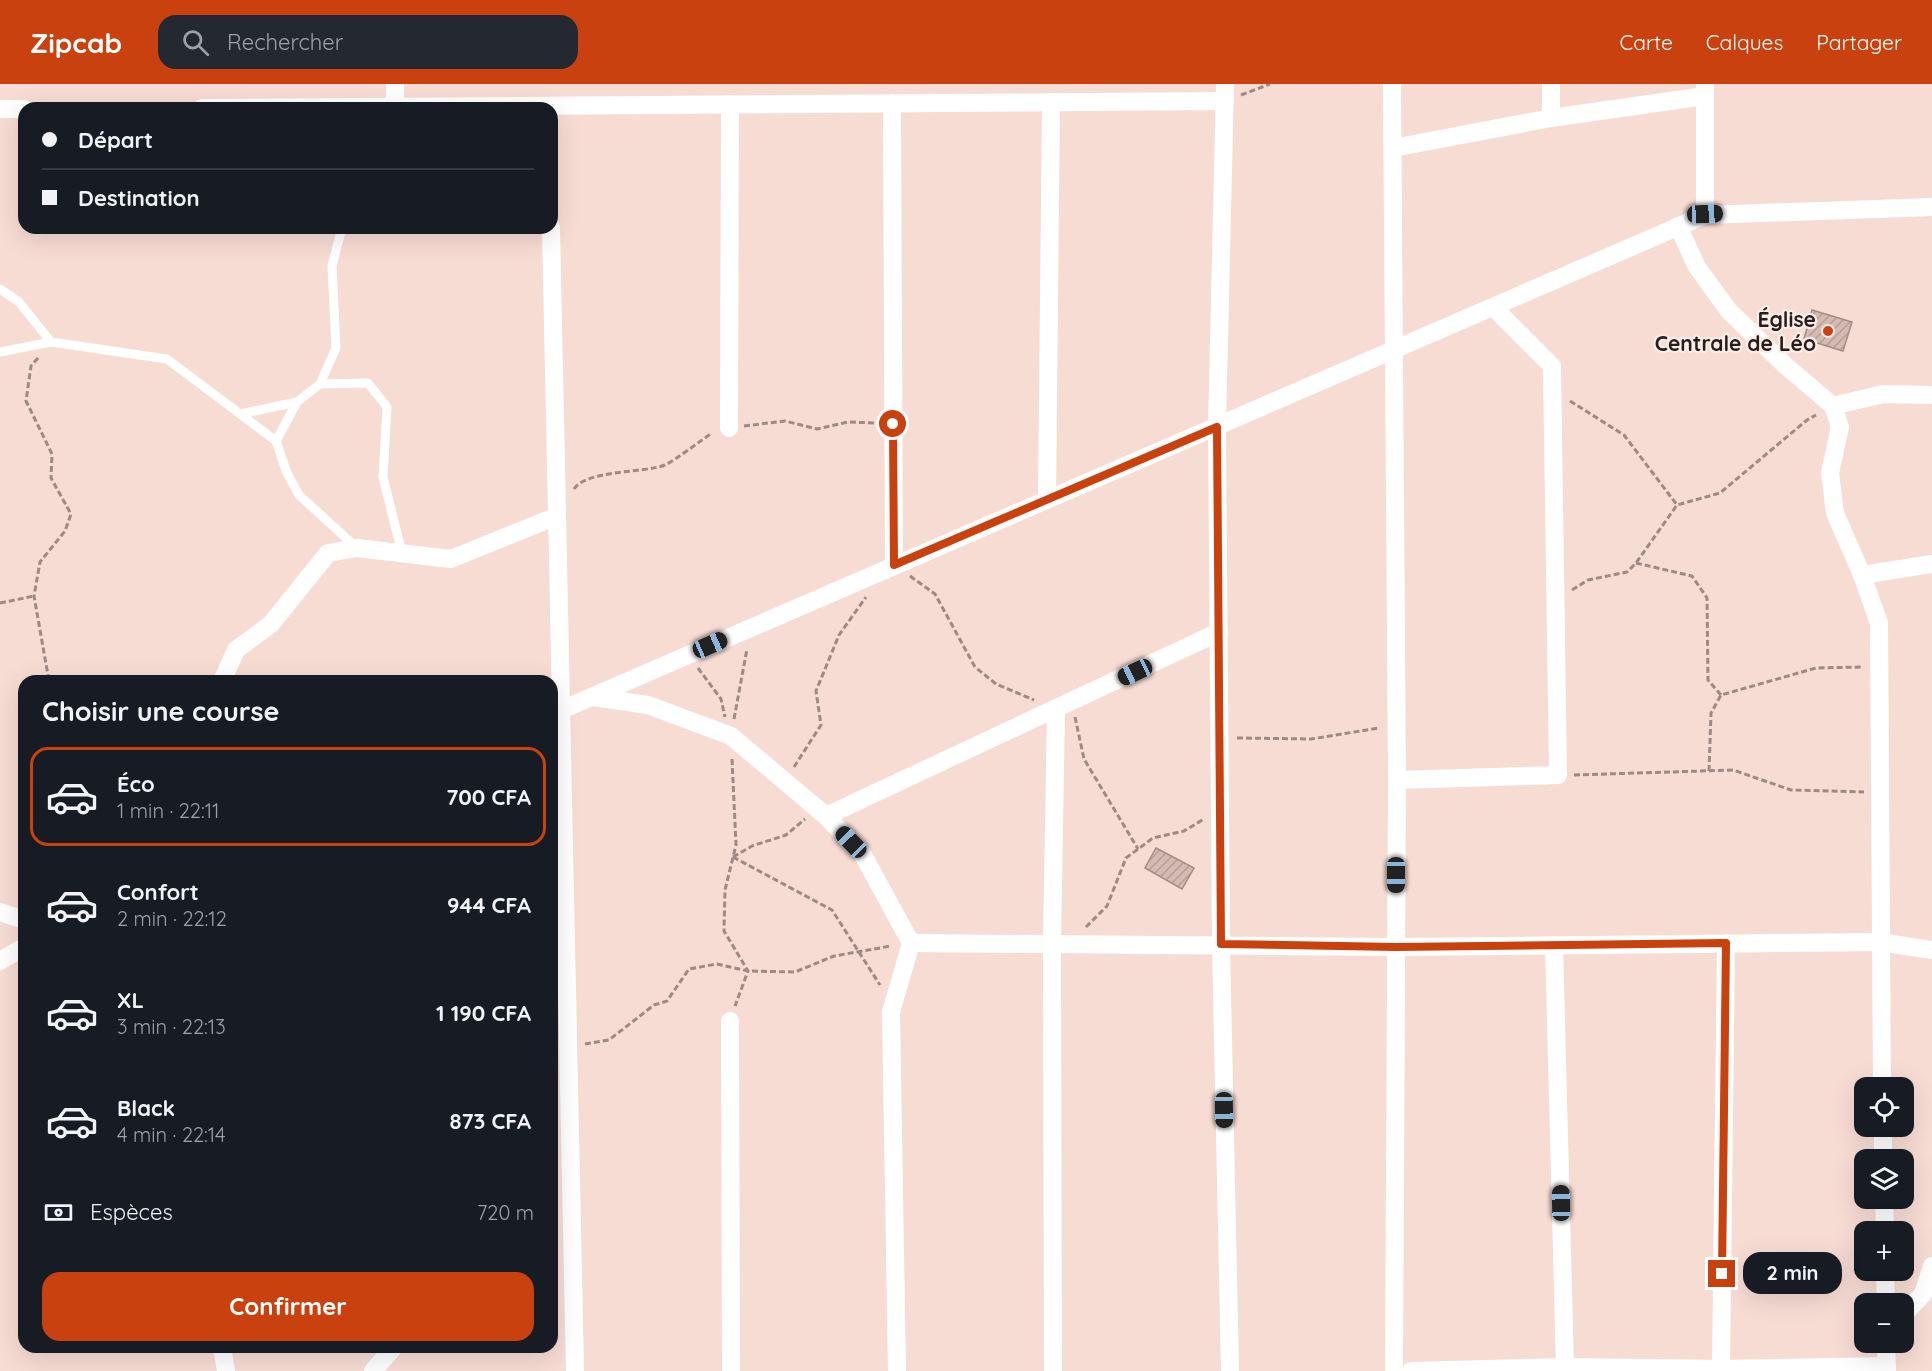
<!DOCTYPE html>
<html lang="fr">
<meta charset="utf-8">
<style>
:root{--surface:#171b24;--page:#242831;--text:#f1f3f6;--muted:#9ea1a6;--line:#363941;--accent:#c8410e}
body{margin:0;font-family:Quicksand,sans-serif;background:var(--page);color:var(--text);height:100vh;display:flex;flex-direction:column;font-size:22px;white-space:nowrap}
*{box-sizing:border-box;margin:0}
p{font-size:20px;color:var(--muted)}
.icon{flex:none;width:33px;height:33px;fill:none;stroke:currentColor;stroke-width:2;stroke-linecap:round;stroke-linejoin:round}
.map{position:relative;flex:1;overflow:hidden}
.details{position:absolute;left:18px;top:591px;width:540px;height:678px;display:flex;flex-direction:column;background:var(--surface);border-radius:18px;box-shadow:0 6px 24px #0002}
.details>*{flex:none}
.banner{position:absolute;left:18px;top:18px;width:540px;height:132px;border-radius:18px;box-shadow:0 6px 24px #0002;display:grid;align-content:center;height:132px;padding:0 24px;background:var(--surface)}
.tools{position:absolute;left:1854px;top:993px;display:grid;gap:12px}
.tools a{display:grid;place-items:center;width:60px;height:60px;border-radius:12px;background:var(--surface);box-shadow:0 6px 24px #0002;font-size:30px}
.end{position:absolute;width:27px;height:27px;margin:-14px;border:8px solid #c8410e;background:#fff;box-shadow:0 0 0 3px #fff}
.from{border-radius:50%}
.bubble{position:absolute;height:42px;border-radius:18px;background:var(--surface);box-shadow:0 6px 24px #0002;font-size:20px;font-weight:700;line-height:42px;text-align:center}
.car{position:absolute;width:18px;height:36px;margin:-18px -9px;border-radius:8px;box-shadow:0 0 4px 2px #0007;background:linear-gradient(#222 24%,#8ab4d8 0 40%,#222 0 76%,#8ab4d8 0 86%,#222 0)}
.banner b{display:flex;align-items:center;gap:21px;height:57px;font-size:22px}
.banner b+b{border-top:2px solid var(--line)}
.banner i{width:15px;height:15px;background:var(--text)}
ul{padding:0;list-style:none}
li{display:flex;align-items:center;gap:18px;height:99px;margin:0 12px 9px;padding:0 12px;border:3px solid transparent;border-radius:18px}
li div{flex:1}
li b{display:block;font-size:22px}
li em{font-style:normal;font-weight:700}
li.active{border-color:var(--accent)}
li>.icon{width:54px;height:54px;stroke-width:1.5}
h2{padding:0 24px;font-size:27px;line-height:72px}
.pay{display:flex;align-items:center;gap:15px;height:66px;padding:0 24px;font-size:22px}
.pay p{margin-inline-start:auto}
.button{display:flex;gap:12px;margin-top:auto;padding:12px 24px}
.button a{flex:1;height:69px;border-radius:18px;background:var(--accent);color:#fff;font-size:24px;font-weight:700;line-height:69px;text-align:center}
header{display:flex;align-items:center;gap:36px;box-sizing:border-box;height:84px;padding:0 30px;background:var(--accent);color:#fff}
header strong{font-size:28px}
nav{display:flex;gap:33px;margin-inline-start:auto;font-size:21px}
.search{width:420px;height:54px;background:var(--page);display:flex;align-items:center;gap:15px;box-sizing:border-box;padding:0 21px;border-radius:18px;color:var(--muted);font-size:22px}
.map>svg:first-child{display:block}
.building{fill:url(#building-hatch);stroke:#a48b84;stroke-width:1.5}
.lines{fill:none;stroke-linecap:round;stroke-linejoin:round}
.path{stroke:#9e8a85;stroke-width:3;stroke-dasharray:6 3;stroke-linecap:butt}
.lane{stroke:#fff;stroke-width:9}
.street{stroke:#fff;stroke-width:18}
.route{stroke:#c8410e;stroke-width:8}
.poi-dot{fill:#c8410e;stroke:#fdece7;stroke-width:2}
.labels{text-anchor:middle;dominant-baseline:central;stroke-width:4.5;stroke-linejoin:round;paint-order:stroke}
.poi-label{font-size:21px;font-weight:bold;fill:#261c1a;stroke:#fdece7;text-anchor:end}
</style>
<header>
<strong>Zipcab</strong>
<div class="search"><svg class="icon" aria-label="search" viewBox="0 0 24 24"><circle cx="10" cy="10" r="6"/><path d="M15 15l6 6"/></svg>Rechercher</div>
<nav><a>Carte</a><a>Calques</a><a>Partager</a></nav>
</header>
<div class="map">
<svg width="1932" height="1287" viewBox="0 0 1932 1287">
<defs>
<pattern id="building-hatch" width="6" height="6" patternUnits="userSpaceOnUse" patternTransform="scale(1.5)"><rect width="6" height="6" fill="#d4bab2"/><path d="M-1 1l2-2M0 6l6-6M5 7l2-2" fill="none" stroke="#b69f98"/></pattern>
</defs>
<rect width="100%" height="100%" fill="#f7dcd4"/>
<g class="building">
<path d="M1812 226 1852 238 1843 267 1804 255Z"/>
<path d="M1156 764 1194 784 1182 805 1145 784Z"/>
</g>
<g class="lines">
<g class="path">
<path d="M1241 11 1270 0"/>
<path d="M38 274 31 282 26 317 52 370 51 394 71 430 65 447 40 478 34 512 49 597"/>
<path d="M1570 317 1624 351 1677 421"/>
<path d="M744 342 785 337 817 345 848 338 876 339"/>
<path d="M574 405C586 386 644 389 665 381 677 375 700 357 712 349"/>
<path d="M1636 479 1692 492 1707 514 1708 596 1721 611"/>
<path d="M910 492 935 510 975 583 996 600 1034 616"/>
<path d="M1572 506 1588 496 1627 488 1636 479 1677 421 1720 409 1807 336 1816 331"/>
<path d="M0 519 34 512"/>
<path d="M698 584 721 615 725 633"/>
<path d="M1075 633 1084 675 1138 765"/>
<path d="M734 635 747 565"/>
<path d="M1237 654 1311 655 1379 644"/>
<path d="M732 675 736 761 725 806 724 847 748 887 735 922"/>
<path d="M794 683 821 641 816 607 839 551 866 513"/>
<path d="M1709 687 1711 629 1721 611 1816 584 1862 583"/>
<path d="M1574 691 1733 686 1791 706 1864 708"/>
<path d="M733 773 832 826 880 901"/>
<path d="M733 773 752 762 786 751 805 735"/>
<path d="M1086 843 1107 822 1126 774 1153 754 1184 747 1204 735"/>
<path d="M585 960 609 956 654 921 667 917 689 885 717 880 748 887 795 888 834 872 891 862"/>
</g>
<g class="lane">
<path d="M0 205 19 218 51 258 167 275 276 357 287 389 299 411 357 464"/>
<path d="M0 268 51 258"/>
<path d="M320 300 368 299 387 323 383 393 402 469"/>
<path d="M240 330 297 318 320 300 336 264 332 182 342 144"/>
<path d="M276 357 297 318"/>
</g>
<g class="street">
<path d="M395 0V23"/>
<path d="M1225 0 1217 343 1221 860 1230 1287"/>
<path d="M1392 0 1397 696 1394 1287"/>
<path d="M892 19 894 481"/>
<path d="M202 24 1225 17"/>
<path d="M0 25H24"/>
<path d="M1551 34V0"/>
<path d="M1393 64 1551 34 1705 12"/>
<path d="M1705 131V0"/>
<path d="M1678 142 1697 183 1729 227 1786 282 1833 322 1840 343 1830 389 1835 429 1862 491 1879 539 1882 1004"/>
<path d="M551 144 575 1287"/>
<path d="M1833 322 1883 310 1932 311"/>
<path d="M729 344 730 20"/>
<path d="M1047 416 1051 18"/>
<path d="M1862 491 1932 480"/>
<path d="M222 597 236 566 271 540 328 469 357 464 451 475 557 432"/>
<path d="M593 613 648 621 731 652 826 732 863 771 911 859 891 928 897 1287"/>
<path d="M552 630 1705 131 1932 123"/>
<path d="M1397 696 1558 691 1552 282 1493 223"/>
<path d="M826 732 1219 548"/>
<path d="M0 828 24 836"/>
<path d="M911 859 1397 863 1880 858 1932 866"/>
<path d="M1554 861 1565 1283"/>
<path d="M0 877 24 863"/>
<path d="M730 937 731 1287"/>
<path d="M1883 1042V1076"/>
<path d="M1884 1114 1885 1148"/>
<path d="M1885 1186 1886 1220"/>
<path d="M1904 1230 1923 1210 1932 1182"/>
<path d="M1886 1258 1887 1287"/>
<path d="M222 1263 226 1287"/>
<path d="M373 1287 394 1263"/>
<path d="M1053 1287 1052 860 1056 625"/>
<path d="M1411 1287 1565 1283 1721 1285 1887 1282"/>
<path d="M1721 1287 1726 859"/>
</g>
</g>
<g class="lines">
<path class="route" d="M893 340 894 481 1217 343 1221 860 1396 863 1726 859 1722 1190"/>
</g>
<circle class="poi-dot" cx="1828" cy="247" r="6"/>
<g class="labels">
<g class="poi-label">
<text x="1816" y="235">Église<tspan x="1816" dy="24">Centrale de Léo</tspan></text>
</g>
</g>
</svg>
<div class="tools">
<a><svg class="icon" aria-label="locate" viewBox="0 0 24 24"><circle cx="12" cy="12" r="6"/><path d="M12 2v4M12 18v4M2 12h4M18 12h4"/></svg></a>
<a><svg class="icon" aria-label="layers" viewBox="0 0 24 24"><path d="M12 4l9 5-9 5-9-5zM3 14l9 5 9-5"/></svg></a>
<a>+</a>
<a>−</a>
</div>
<i class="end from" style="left:893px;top:340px"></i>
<i class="end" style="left:1722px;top:1190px"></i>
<div class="bubble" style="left:1743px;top:1168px;width:99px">2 min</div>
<i class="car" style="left:1705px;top:130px;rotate:88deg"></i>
<i class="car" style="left:710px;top:561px;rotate:66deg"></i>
<i class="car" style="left:1135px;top:588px;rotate:245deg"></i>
<i class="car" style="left:851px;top:758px;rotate:316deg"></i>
<i class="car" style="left:1396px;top:791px;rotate:180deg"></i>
<i class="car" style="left:1224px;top:1026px;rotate:179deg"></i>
<i class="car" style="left:1561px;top:1119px;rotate:359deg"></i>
<div class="banner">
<b><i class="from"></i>Départ</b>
<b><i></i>Destination</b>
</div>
<section class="details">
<h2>Choisir une course</h2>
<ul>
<li class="active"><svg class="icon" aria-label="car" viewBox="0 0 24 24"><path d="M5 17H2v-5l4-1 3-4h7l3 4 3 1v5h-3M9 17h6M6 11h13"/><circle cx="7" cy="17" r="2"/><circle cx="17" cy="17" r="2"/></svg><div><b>Éco</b><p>1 min · 22:11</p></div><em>700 CFA</em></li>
<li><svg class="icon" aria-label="car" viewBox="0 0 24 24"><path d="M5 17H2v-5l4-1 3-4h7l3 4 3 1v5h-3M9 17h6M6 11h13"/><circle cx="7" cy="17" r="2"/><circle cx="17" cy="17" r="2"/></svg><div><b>Confort</b><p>2 min · 22:12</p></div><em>944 CFA</em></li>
<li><svg class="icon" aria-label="car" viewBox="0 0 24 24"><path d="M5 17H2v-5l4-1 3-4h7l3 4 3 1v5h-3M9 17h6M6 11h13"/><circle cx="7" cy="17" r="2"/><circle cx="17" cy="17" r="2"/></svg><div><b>XL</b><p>3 min · 22:13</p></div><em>1 190 CFA</em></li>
<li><svg class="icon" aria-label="car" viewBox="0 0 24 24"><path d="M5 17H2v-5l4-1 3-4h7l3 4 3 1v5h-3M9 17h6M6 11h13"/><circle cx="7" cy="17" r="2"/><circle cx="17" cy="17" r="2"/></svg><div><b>Black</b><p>4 min · 22:14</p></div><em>873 CFA</em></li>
</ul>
<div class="pay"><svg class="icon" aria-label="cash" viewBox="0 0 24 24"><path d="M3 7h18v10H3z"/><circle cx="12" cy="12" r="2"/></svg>Espèces<p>720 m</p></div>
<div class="button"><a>Confirmer</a></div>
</section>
</div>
